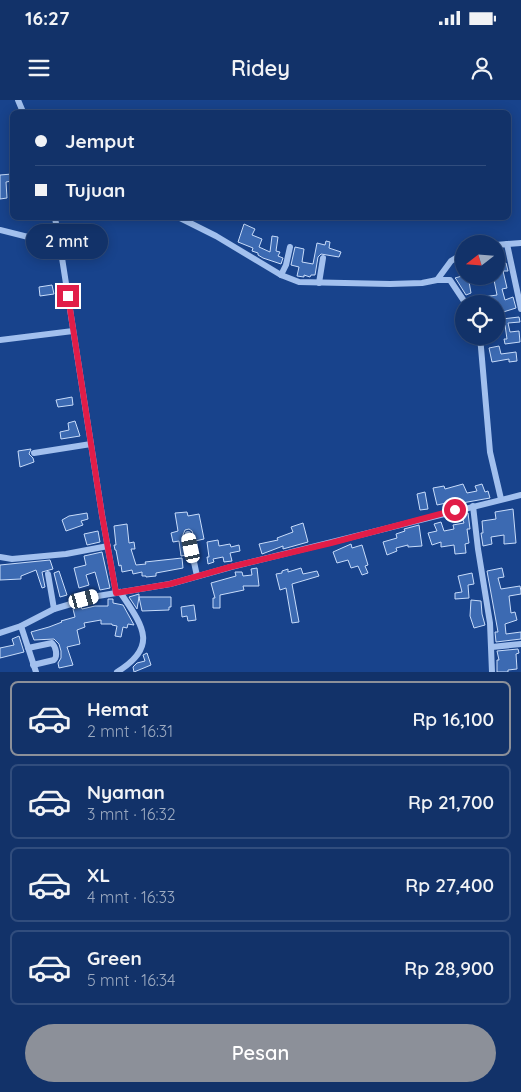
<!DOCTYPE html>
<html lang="id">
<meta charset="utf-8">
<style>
:root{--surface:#123269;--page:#1f3e71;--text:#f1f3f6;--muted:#9caac0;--line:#314d7d;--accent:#8c9099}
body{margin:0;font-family:Quicksand,sans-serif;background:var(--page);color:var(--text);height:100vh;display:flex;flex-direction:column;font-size:19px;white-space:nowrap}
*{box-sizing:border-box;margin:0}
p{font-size:16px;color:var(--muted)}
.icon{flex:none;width:28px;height:28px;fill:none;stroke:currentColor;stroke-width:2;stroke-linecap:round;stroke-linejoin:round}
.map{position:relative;height:572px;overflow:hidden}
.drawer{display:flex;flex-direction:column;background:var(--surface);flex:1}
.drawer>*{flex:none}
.top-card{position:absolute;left:10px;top:10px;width:501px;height:110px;border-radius:8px;box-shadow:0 2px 12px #0003,0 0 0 1px var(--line);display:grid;align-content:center;height:110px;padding:0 25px;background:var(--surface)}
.needle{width:32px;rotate:253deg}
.fabs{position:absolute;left:455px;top:135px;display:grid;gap:10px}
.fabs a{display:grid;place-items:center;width:50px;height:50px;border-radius:50%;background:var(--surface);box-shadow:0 2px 12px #0003,0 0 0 1px var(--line);font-size:25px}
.end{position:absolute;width:22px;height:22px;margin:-11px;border:6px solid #e11d48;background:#fff;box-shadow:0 0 0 2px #fff}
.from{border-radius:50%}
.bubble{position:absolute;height:35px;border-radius:18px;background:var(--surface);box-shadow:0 2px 12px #0003,0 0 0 1px var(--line);font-size:16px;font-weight:600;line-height:35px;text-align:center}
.car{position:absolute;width:15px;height:30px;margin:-15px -8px;border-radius:6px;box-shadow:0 0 4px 1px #0007;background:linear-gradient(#fff 24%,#345 0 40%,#fff 0 76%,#345 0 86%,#fff 0)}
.top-card b{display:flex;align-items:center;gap:18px;height:48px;font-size:19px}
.top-card b+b{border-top:1px solid var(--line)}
.top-card i{width:12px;height:12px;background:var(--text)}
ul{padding:9px 0 0;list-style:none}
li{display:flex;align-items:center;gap:15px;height:75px;margin:0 10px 8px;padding:0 15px;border:2px solid var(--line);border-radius:8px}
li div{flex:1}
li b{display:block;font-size:19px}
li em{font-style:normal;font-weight:600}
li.selected{border-color:var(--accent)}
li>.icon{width:45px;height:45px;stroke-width:1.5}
.button{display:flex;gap:10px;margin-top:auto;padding:10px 25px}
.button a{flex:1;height:58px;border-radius:30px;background:var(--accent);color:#fff;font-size:20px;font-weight:600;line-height:58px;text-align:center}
.status{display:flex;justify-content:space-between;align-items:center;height:35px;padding:0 25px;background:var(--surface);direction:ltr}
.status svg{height:14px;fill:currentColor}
header{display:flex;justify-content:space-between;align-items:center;height:65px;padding:0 25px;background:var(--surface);font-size:22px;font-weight:600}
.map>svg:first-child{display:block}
.building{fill:#3c6ab2;stroke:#c8dcfa}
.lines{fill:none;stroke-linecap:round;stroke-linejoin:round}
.minor{stroke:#a2c0ee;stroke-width:6}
.route{stroke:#e11d48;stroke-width:6}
</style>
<div class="status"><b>16:27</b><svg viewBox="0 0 49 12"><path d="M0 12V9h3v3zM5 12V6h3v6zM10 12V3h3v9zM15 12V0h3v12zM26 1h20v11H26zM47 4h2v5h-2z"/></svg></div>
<header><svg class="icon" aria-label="menu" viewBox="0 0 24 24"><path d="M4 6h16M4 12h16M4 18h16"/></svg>Ridey<svg class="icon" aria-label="person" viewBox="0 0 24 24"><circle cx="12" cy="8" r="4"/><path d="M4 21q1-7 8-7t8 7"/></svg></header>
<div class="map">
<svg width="521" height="572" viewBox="0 0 521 572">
<rect width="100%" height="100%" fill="#18438c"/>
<g class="building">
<path d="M12 74V81L6 82 7 98 0 99V75Z"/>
<path d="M244 124 255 129 252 135 262 139 259 147 270 152 272 136 278 137 276 151 280 152 278 156 283 158 281 164 263 158 258 155V153L252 151 253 148 238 142Z"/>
<path d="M326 141 330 142 329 148 341 152 339 157 321 154 318 157 315 175H311L310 177 304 175V177L297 176 299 167 291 165 295 147 304 149 302 162 313 164 317 143 325 145Z"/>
<path d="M506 163 508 171H503L507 188 502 189 505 200 513 197 516 208 500 213 499 209 496 210V204H485L483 197 497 195 494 180 496 179V165Z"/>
<path d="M462 176H468L471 193 466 195 456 179 455 178Z"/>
<path d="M52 185 54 194 40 196 39 187Z"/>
<path d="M519 217 520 222 508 223 510 232 519 231 520 242 505 244 504 239H507L505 225 503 226 502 219Z"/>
<path d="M499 246 501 254 516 252 517 261 509 262V259L492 262 489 248Z"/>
<path d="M72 297 73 305 58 307 56 300Z"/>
<path d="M75 321 80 336 61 339 60 332 69 330 68 323Z"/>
<path d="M31 349 29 354 33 358 34 362 20 367 18 351Z"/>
<path d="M463 384 467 393 477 391 475 386 482 384 485 392 488 391 490 398 462 403 461 401 452 404 451 402 437 405 433 388 444 386 445 389Z"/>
<path d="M425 392 428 409 420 410 417 394Z"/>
<path d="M513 409 516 443 504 444V435L491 437 492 444 483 446 481 433H483L482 421 496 419 495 412Z"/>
<path d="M187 412 188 416 199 414 204 439 195 441 192 431 189 429 185 430 183 435 187 455 181 456 179 441 173 442 171 433 178 431 175 413Z"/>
<path d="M87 413 88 419 81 421 83 425 66 431 62 420 69 416Z"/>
<path d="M468 413 470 429H467L469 443 465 444 466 453 455 454 454 445 441 447V442L432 445 428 433 437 431 434 424 441 422 444 431 454 429 453 425 464 423 461 415Z"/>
<path d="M303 423 308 442 283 449V446L262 454 259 444 278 440 277 438 293 432 291 427Z"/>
<path d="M127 424 129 443 134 442 135 449H131L136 465 146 464 145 462 182 458 183 468 156 473V476L146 477V476H142V472L133 474 132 470 122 472 121 465 119 466 116 450H115L114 445H116L114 426Z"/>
<path d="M419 425 422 446 408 447V445L396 448 397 451 387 455 383 442 397 438 396 434 405 431 404 429Z"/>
<path d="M98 431 100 442 87 445 84 434Z"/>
<path d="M218 440 219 446 230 444 231 447 239 445 240 451 230 453 232 461 224 462 223 457 213 459 214 462 208 464 207 457H209L207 442Z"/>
<path d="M351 444 352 448 362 445 368 465 365 466 368 473 362 475 358 466 351 468 348 460 337 463 333 452Z"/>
<path d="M102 452 110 488 100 490 95 472 86 475 89 485 79 488 74 468 86 465 84 456Z"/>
<path d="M50 460 53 469 42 472 45 487 42 488 36 470 21 476V479L0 480V465Z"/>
<path d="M257 468 259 486H243L244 490 220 495V508H213V498H215L211 483 236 476 235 472H242L243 476 252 475 251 469Z"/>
<path d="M301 468 303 474 317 471 319 476 292 484 299 522 292 523 286 488 280 490 276 474 282 473V471L288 469V472Z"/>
<path d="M502 468 504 477 498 478 501 489 520 486 521 491V494L509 496 511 513 515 512 517 520 505 524 506 534 521 532V539L496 542 495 532H498L487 471Z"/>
<path d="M59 471 67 495 60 497 54 473Z"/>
<path d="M472 473 474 484 468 485 469 498 455 499V493L462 492 458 476Z"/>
<path d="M139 494V497H171V507H169V510L142 511 139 497 137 509 129 497Z"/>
<path d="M108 499H113V503L123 505 134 525 128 524 127 528 123 527 121 537 115 536 117 526 112 525V524H101V520L84 523 85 527 77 530 80 544 67 547 73 565 59 568 58 563 61 558V551L59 544 54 539 34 540 31 532 49 527 62 522 61 521 75 517 73 509 81 506 82 509 95 506H108Z"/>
<path d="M471 500 481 501 482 514 485 525 474 528 470 516Z"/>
<path d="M194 505 196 520 188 521 187 516 182 517 181 507Z"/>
<path d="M19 536 24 552 0 558V548L14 545 12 539Z"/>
<path d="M518 549 519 553 516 554 517 569 508 570V572H497V560H499L497 551Z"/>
<path d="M147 553 151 565 134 572 133 567 137 563 145 561 143 555Z"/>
</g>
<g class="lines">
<g class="minor">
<path d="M18 0 23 12"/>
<path d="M55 118 60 145 102 415 116 493"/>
<path d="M180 118 216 136 281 175 299 182 390 184 422 183 437 180 451 161 464 153"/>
<path d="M0 130 60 145"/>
<path d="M507 144 521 209"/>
<path d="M496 145 521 143"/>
<path d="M281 175 286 165 290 147"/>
<path d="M437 180H450L466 204"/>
<path d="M319 183 323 158"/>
<path d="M480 236 490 352 501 399"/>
<path d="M0 240 73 231"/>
<path d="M34 353 91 344"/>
<path d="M473 406 478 449 490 523 492 572"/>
<path d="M188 434 197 476"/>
<path d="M0 457 12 459 66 454 108 446"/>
<path d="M48 474 54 509"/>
<path d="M21 526 36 572"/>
<path d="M0 533 21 526 54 509 98 496 170 484 231 467 521 395"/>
<path d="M492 547 521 544"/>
<path d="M28 548 52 543C56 547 58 556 54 560L33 565"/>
<path d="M117 572C160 546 142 525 120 492"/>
</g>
</g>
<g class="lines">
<path class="route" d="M68 196 102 415 116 493 170 484 230 467 331 443 455 410"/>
</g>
</svg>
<div class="fabs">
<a><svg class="needle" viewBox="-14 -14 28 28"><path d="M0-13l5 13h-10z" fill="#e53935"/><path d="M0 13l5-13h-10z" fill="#9caac0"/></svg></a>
<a><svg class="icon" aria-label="locate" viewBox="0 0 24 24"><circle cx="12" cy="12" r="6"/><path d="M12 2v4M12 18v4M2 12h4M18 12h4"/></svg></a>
</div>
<i class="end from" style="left:455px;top:410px"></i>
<i class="end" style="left:68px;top:196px"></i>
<div class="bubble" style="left:26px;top:124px;width:82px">2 mnt</div>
<i class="car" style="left:191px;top:448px;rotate:348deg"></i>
<i class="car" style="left:84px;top:499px;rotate:75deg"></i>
<div class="top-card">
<b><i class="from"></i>Jemput</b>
<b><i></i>Tujuan</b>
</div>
</div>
<section class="drawer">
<ul>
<li class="selected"><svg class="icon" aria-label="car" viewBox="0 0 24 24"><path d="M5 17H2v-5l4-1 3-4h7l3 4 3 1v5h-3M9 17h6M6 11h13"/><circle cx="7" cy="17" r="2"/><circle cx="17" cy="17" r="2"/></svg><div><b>Hemat</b><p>2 mnt · 16:31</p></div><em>Rp 16,100</em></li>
<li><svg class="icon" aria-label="car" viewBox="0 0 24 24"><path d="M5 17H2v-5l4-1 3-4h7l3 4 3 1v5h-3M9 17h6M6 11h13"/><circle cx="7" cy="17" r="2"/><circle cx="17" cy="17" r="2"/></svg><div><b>Nyaman</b><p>3 mnt · 16:32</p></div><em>Rp 21,700</em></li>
<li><svg class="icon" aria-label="car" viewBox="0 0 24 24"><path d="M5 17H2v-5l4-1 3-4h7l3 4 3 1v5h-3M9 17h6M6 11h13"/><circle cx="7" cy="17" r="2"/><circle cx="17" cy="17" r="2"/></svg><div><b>XL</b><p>4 mnt · 16:33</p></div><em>Rp 27,400</em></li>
<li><svg class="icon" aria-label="car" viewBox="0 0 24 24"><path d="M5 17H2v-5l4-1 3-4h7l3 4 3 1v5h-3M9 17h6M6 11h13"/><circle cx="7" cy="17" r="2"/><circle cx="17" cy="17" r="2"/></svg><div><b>Green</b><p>5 mnt · 16:34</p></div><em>Rp 28,900</em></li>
</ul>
<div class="button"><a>Pesan</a></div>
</section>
